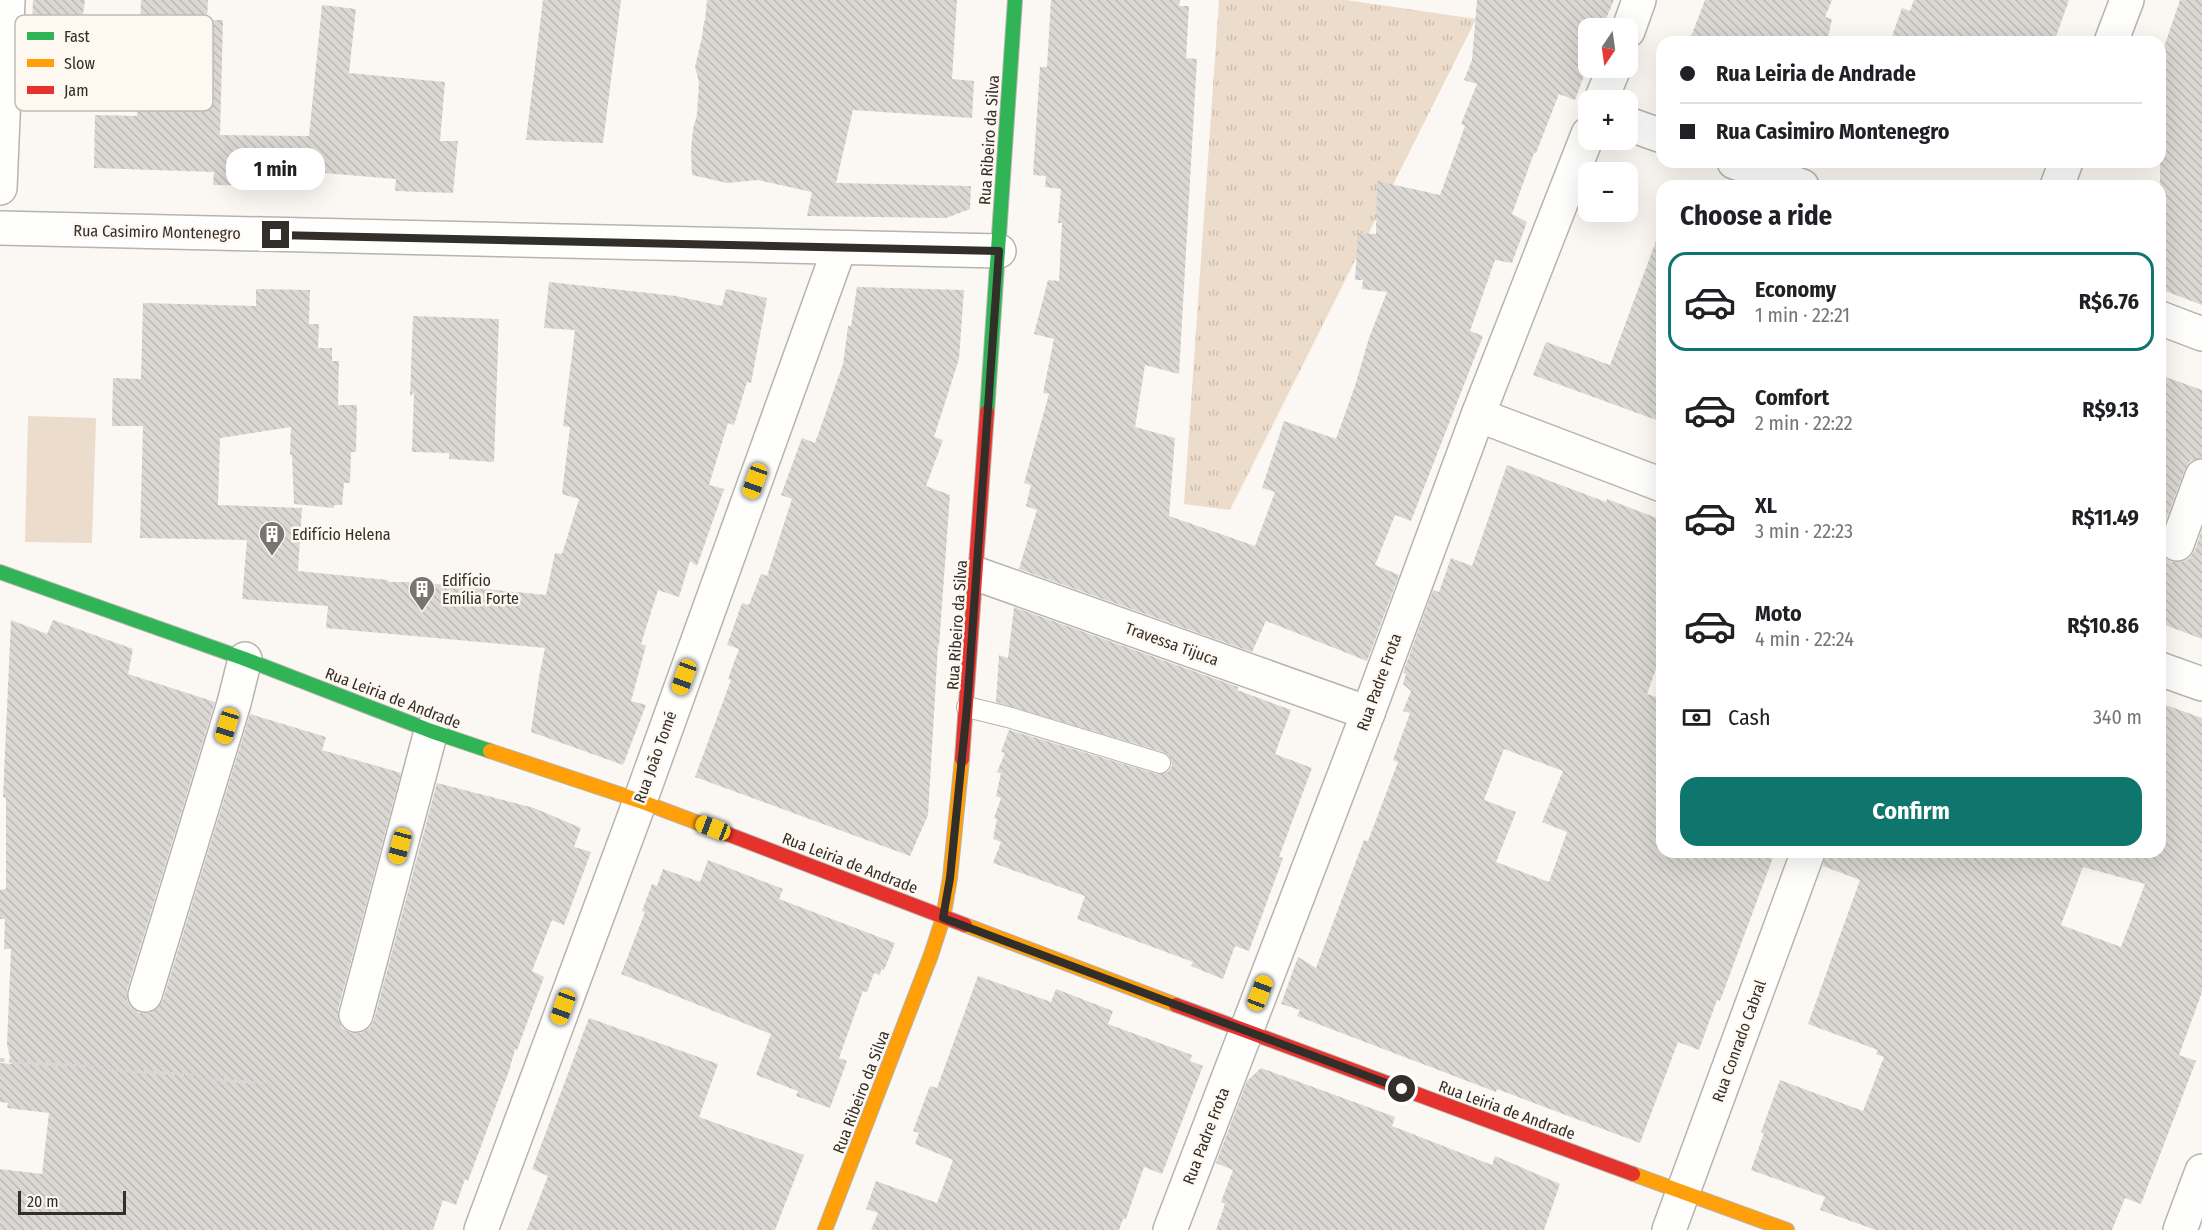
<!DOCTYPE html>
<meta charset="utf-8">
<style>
:root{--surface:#fff;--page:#f2f2f2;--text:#202124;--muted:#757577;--line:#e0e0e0;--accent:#0f766e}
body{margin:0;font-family:"Fira Sans Condensed",sans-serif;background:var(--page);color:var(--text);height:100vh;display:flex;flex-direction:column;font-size:22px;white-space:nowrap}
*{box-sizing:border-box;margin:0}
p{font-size:20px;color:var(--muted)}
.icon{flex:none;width:33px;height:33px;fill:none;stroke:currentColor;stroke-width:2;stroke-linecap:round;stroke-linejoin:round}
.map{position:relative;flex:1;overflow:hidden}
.side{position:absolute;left:1656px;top:180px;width:510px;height:678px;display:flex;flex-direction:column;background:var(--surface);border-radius:18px;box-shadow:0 6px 24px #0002}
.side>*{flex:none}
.top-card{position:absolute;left:1656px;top:36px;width:510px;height:132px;border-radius:18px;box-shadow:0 6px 24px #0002;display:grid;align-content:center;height:132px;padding:0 24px;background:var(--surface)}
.needle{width:39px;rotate:193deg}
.controls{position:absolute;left:1578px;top:18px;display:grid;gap:12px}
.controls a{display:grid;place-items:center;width:60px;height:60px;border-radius:12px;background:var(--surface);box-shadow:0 6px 24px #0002;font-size:30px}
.scale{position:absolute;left:18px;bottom:15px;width:108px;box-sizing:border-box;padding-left:6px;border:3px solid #322e29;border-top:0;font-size:16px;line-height:21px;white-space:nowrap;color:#322e29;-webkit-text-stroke:4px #fef8f1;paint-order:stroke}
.end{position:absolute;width:27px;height:27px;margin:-14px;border:8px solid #322e29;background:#fff;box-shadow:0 0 0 3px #fff}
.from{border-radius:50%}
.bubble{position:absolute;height:42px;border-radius:18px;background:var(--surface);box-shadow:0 6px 24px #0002;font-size:20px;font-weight:700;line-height:42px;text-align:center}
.car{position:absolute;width:18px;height:36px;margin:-18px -9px;border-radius:8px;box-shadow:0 0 4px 2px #0007;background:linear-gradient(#f5c518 24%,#345 0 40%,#f5c518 0 76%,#345 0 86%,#f5c518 0)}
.top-card b{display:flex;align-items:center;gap:21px;height:57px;font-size:22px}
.top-card b+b{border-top:2px solid var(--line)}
.top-card i{width:15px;height:15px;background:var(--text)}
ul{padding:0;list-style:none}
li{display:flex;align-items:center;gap:18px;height:99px;margin:0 12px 9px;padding:0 12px;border:3px solid transparent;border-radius:18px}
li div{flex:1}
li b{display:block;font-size:22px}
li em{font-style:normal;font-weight:700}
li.on{border-color:var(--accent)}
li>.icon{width:54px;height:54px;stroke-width:1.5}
h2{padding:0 24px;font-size:27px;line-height:72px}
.pay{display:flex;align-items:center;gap:15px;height:66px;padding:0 24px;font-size:22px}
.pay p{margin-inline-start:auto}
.primary-button{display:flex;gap:12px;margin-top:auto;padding:12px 24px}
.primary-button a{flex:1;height:69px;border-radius:18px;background:var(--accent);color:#fff;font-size:24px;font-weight:700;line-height:69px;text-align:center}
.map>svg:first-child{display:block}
.grass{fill:url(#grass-tufts)}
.park{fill:#ecdccc}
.building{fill:url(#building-back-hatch);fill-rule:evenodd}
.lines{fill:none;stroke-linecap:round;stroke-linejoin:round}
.lane-casing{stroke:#b7b3af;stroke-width:22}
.street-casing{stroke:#b7b3af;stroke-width:36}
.fast-casing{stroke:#b7b3af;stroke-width:16}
.slow-casing{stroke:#b7b3af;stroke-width:16}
.jam-casing{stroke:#b7b3af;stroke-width:16}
.path{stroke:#d8d7d6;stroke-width:4;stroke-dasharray:4.5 4.5;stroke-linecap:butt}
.lane{stroke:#fefefd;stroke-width:20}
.street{stroke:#fefefd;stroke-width:33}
.fast{stroke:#30b455;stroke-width:14}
.slow{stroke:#ff9f0a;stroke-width:14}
.jam{stroke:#e5322d;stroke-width:14}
.route{stroke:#322e29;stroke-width:8}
.labels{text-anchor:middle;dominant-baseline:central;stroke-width:5;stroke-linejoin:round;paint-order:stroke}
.street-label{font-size:16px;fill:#322e29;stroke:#fef8f1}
.poi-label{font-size:16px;fill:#322e29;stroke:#fef8f1;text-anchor:start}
.key{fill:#fef8f1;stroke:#c1bbb5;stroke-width:1.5}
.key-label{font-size:16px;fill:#322e29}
</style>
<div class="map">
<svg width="2202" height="1230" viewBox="0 0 2202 1230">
<defs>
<pattern id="grass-tufts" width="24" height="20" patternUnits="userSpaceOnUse" patternTransform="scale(1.5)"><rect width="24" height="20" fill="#ecdccc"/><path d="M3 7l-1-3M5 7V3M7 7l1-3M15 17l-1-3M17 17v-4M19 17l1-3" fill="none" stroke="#cbbdaf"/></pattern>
<pattern id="building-back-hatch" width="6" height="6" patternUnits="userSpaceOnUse" patternTransform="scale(1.5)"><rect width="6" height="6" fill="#dbd8d4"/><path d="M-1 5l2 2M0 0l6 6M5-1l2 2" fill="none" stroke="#bcbab6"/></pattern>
</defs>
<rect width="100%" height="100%" fill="#fbf8f4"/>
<path class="grass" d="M1219 0H1346L1476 19 1230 510 1184 504Z"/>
<path class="park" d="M28 416 96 418 92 543 25 542Z"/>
<g class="building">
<path d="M33 0H85L77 55 31 52Z"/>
<path d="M141 0H208L207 20H223L220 135 309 136 322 5 356 9 349 73 445 82 440 141H458L453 193 395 191 396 179 300 171 296 186 213 185 214 172 94 168 95 115 137 116Z"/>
<path d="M543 0H621L603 143 526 140Z"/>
<path d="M707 0H957L952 79 974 81 972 118 853 110 836 183 971 186 970 209 946 218 807 216 812 192 758 180 727 183 692 175 691 149 693 129 697 115 699 82 695 67 702 37 704 21H705Z"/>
<path d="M1051 0H1180L1179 6H1189L1186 58 1197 59 1179 374 1145 365 1135 427 1175 438 1169 516 1255 546 1275 492 1262 488 1284 421 1336 439 1355 386 1369 338 1387 292 1362 289 1363 280H1355L1358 233 1376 234 1377 181 1440 195 1465 126 1461 124 1477 84 1464 80 1472 60 1477 0H1614L1602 28H1588V65L1575 100 1559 94 1536 153H1534L1512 214 1527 222 1512 263 1495 260 1470 331 1483 336 1411 521 1395 515 1375 565 1399 575 1367 661 1266 621 1252 652 1019 569 1037 510 1026 506 1031 485 1024 483 1049 394 1043 393 1054 339 1034 334 1048 280 1059 281 1062 223H1058L1061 189 1045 187 1046 176 1033 175 1040 67H1047Z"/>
<path d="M1705 0H1832L1825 17 1832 19 1827 42H1689Z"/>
<path d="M1914 0H2069L2054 42H1890L1902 8 1910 11Z"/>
<path d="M2180 0H2202V305L2160 289V59Z"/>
<path d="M1659 233 1662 234V422L1533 375 1546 342 1610 365Z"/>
<path d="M549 282 676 296 722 306 726 289 767 298 751 383 747 382 734 425 728 423 709 485 724 489 697 566 690 561 679 597 658 590 641 644 646 646 631 701 646 705 623 765 531 732 539 677 545 648 326 628 328 606 242 599 247 540 140 538 143 426H112L113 378 141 379 143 303 256 306V289L310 290 309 324H319L318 348H332V361H339L338 405H357L356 452H351L350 483H344L342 505H334V508L294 504 292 455H290L291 427 220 438 218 505 302 508 298 571 388 580V582H416L546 595 555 553 562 554 579 499 562 494 570 427 563 426 575 330 544 328Z"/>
<path d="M857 287 964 290 959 359 934 437 943 440 926 486 950 495 939 646H938L928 815 910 856 695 777 731 680 728 679 739 649 727 645 742 603 749 605 761 574 767 576 792 499 781 495 802 438 815 443 843 364 848 326H851Z"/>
<path d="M413 316 499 319 494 462 449 459V453L412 452 414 392 410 397Z"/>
<path d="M2160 375 2202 390V458L2190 461 2185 469 2160 536Z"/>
<path d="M1507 465 1606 502 1607 499 1662 520V652L1647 694 1662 699V852H1775L1720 1001 1717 1000 1699 1050 1678 1042 1640 1143 1497 1089 1496 1092 1297 1016 1300 1010 1281 1004 1298 957 1316 968 1364 840 1368 841 1398 762 1393 760 1410 713 1403 711 1411 691 1403 684 1406 674 1403 673 1433 590 1439 592 1451 558 1472 566ZM1504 749 1563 771 1542 822 1567 832 1549 882 1496 862 1516 812 1484 800Z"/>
<path d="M2202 530V639L2160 623V551L2163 556 2171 562H2181L2189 559 2195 550Z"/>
<path d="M1014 607 1238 687 1237 690 1291 710 1275 754 1312 768 1279 857 1283 858 1249 951 1235 946 1223 979 1191 966 1193 962 1077 919 1085 896 993 863 1001 842 993 839 997 819 994 818 1001 798 996 796 1001 773 997 772 1005 753 1001 752 1009 730 1157 774 1168 772 1172 766 1169 755 1163 752 996 702 999 655 1008 658Z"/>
<path d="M11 620 47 634 53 620 133 649 128 674 215 702 127 990V1000L131 1007 139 1013H150L158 1008 163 1000 250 714 326 737 322 750 401 773 338 1010V1020L342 1028 351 1033H361L370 1028 374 1020 437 783 534 808 581 828 574 847 591 852 564 925 552 920 532 971 544 977 517 1050 515 1049 509 1071 468 1181 465 1179 456 1205 443 1200 433 1230H0V1169L42 1174 49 1113 7 1108 8 1103 0 1102V1063L12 1064 7 1045 11 949H4L5 919H0V890L6 889V798L3 797Z"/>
<path d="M2160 703 2202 718V992L2179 1055 2196 1061 2141 1204 2125 1198 2112 1230H1876L1820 1210 1825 1197 1751 1170 1764 1133 1761 1132 1780 1080 1863 1111 1884 1057 1876 1054 1878 1050 1808 1024 1860 880 1823 866 1826 852H2160ZM2083 867 2145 884 2121 947 2061 925Z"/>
<path d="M708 860 783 889 779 899 895 943 884 970 881 969 880 975 874 973 867 992 863 991 839 1058 847 1061 830 1108 796 1096 798 1091 756 1075 771 1034 621 974 645 912 642 911 652 884 657 886 663 869 700 882Z"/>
<path d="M978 976 1051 1002 1056 989 1113 1011 1108 1024 1192 1055 1190 1061 1203 1066 1162 1174 1144 1167 1126 1219H1123L1119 1230H871L878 1213 866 1209 876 1181 937 1203 953 1160 915 1144 919 1133 913 1131 930 1086 937 1088Z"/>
<path d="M589 1018 718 1064 699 1117 804 1155 775 1230H527L548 1176 532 1169Z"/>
<path d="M1261 1068 1395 1117 1392 1126 1492 1165 1495 1156 1560 1184 1544 1230H1216L1225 1204 1221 1202 1233 1170 1216 1163 1247 1081Z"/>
</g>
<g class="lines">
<g class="lane-casing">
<path id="lane" d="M967 707 1008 717 1160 763"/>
</g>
<g class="street-casing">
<g id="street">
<path d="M1628 31 1639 0"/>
<path d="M2111 42 2127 0"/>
<path d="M1601 100 1614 68"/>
<path d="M1628 124 1662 136"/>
<path d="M1734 162 1802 186"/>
<path d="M2057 186 2066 162"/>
<path d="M0 188 8 0"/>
<path d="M0 228 999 251"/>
<path d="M2160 318 2202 334"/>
<path d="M1478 415 1662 485"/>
<path d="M2177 544 2202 476"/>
<path d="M977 574 1368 713"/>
<path d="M2160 669 2202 684"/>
<path d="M145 995 234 703 245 659"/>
<path d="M356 1015 431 731"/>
<path d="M481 1230 640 801 839 249"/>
<path d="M1170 1230 1368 713 1478 415 1588 134"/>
<path d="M1669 1230 1808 852"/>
<path d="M2180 1230 2202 1171"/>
</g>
</g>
<g class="fast-casing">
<g id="fast">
<path d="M987 412 1015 0"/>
<path d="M0 572 245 659 431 731 490 751"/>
</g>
</g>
<g class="slow-casing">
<g id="slow">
<path d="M490 751 640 801 717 830"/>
<path d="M965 925 1176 1005"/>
<path d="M1633 1174 1787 1230"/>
<path d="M825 1230 931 955 943 918 950 878 962 759"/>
</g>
</g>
<g class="jam-casing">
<g id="jam">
<path d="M962 759 987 412"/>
<path d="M717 830 965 925"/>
<path d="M1176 1005 1633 1174"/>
</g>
</g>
<path class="path" d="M0 1060 196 1076 274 1086"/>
<use href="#lane" class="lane"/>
<use href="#street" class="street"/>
<use href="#fast" class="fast"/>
<use href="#slow" class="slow"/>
<use href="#jam" class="jam"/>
</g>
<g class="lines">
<path class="route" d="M276 235 999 251 967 707 950 878 943 918 1402 1089"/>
</g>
<defs>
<g id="building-pin" transform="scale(1.35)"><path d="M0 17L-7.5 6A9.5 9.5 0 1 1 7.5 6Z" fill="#787570" stroke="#fef8f1"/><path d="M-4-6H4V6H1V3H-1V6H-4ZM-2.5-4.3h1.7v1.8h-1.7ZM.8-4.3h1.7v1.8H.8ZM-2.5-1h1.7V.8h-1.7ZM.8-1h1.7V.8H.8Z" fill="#fff"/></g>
</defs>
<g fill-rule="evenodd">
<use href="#building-pin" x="272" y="534"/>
<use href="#building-pin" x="422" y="589"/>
</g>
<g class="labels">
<g class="street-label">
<text transform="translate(989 140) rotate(-86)">Rua Ribeiro da Silva</text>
<text transform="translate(157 232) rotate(1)">Rua Casimiro Montenegro</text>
<text transform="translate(957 625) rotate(-86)">Rua Ribeiro da Silva</text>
<text transform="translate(1172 644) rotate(20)">Travessa Tijuca</text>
<text transform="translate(1379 682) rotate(-70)">Rua Padre Frota</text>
<text transform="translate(393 698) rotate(21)">Rua Leiria de Andrade</text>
<text transform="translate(655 757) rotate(-70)">Rua João Tomé</text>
<text transform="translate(850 863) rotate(21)">Rua Leiria de Andrade</text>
<text transform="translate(1739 1041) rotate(-70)">Rua Conrado Cabral</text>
<text transform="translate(861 1092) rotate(-69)">Rua Ribeiro da Silva</text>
<text transform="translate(1507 1110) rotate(20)">Rua Leiria de Andrade</text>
<text transform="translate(1206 1136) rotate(-69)">Rua Padre Frota</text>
</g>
<g class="poi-label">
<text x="292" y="534">Edifício Helena</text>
<text x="442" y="580">Edifício<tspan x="442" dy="18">Emília Forte</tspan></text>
</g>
</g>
<rect x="15" y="15" width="198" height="96" rx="9" class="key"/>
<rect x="27" y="32" width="27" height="8" fill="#30b455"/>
<rect x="27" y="59" width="27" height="8" fill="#ff9f0a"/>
<rect x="27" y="86" width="27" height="8" fill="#e5322d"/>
<g class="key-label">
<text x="64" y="42">Fast</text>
<text x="64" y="69">Slow</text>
<text x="64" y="96">Jam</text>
</g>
</svg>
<div class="controls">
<a><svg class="needle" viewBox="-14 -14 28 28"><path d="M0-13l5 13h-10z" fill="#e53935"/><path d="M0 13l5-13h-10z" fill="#757577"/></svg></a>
<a>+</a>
<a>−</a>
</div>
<div class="scale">20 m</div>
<i class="end from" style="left:1402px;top:1089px"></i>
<i class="end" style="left:276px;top:235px"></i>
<div class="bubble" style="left:226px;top:148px;width:99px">1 min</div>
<i class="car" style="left:755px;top:481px;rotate:200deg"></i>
<i class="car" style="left:684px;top:677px;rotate:200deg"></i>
<i class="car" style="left:227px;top:726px;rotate:197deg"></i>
<i class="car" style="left:713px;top:828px;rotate:291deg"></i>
<i class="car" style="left:400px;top:846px;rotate:195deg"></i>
<i class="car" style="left:1260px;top:993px;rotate:21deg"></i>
<i class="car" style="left:563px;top:1007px;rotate:200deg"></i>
<div class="top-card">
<b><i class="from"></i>Rua Leiria de Andrade</b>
<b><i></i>Rua Casimiro Montenegro</b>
</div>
<section class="side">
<h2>Choose a ride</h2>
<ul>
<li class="on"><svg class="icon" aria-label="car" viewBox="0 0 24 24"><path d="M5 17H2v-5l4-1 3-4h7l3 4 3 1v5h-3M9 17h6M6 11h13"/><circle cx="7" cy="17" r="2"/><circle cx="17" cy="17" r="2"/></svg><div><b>Economy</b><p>1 min · 22:21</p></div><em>R$6.76</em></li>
<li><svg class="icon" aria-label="car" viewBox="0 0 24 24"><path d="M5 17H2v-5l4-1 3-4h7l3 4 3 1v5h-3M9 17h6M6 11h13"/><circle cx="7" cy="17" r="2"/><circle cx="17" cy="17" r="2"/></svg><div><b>Comfort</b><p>2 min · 22:22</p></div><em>R$9.13</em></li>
<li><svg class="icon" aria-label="car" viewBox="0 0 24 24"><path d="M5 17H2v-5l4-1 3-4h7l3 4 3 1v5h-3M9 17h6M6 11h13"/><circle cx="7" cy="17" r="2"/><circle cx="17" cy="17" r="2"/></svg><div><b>XL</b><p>3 min · 22:23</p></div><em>R$11.49</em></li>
<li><svg class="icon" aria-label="car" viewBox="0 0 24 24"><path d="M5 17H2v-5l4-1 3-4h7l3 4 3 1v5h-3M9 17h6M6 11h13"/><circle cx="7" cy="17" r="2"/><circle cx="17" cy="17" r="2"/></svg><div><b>Moto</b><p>4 min · 22:24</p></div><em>R$10.86</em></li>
</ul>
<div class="pay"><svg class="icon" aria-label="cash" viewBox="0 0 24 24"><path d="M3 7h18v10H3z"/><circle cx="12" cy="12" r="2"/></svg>Cash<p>340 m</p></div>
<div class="primary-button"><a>Confirm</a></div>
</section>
</div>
